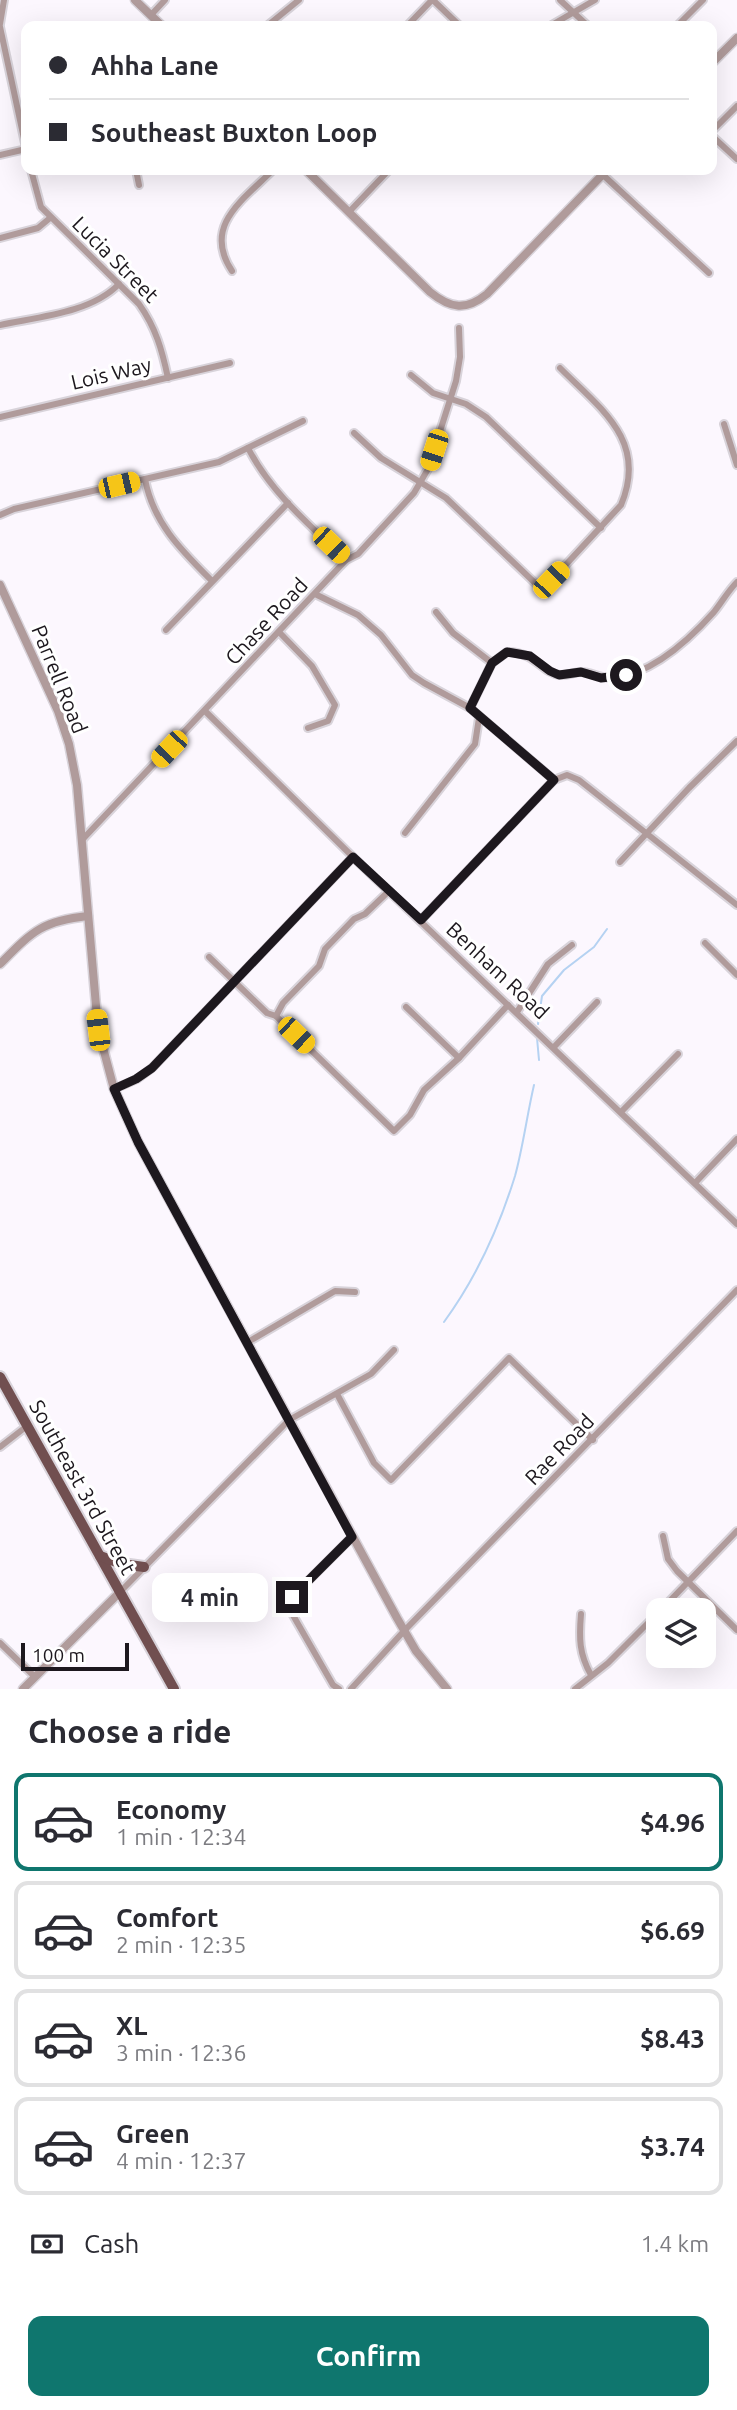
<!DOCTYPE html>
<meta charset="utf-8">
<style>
:root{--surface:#fff;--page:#f2f2f3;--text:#2b2b33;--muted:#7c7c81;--line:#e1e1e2;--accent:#0f766e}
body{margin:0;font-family:Ubuntu,sans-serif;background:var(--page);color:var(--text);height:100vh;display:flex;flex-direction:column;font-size:26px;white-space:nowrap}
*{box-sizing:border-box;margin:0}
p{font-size:23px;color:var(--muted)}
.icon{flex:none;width:38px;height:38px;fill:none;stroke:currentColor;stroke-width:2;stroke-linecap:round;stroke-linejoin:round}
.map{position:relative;height:1689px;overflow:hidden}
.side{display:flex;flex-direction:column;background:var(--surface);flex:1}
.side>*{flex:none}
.banner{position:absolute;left:21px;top:21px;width:696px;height:154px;border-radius:14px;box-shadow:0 7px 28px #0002;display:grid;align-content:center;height:154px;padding:0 28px;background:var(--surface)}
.buttons{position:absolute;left:646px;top:1598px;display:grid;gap:14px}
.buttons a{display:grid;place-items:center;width:70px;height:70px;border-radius:14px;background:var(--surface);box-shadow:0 7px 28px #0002;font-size:35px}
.scale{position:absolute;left:21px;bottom:18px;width:108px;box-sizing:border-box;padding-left:7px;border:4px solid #1d181e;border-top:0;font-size:19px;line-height:24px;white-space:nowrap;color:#1d181e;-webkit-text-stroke:5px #fff;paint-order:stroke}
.end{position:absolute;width:32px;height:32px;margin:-16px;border:9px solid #1d181e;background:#fff;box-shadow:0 0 0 4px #fff}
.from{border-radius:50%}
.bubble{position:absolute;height:49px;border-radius:14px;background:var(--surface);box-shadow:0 7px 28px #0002;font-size:23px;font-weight:700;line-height:49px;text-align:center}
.car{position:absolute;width:21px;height:42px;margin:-21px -10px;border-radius:9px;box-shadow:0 0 5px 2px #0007;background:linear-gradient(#f5c518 24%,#345 0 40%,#f5c518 0 76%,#345 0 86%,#f5c518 0)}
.banner b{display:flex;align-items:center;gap:24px;height:66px;font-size:26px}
.banner b+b{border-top:2px solid var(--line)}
.banner i{width:18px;height:18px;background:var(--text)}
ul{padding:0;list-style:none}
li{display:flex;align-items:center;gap:21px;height:98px;margin:0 14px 10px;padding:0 14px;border:4px solid var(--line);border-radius:14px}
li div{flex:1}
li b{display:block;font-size:26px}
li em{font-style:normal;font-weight:700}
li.active{border-color:var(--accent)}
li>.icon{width:63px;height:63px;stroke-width:1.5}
h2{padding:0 28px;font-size:32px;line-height:84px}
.pay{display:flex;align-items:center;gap:18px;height:77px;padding:0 28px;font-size:26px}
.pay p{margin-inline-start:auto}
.primary-button{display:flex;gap:14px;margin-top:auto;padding:14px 28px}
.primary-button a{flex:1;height:80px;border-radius:14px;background:var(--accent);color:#fff;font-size:28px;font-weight:700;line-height:80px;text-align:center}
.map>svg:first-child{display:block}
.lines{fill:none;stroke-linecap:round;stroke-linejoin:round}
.stream{stroke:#b5d2f2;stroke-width:2}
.minor-casing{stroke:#d8d3da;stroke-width:10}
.tertiary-casing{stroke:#d8d3da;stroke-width:11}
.primary-casing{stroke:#d8d3da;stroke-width:14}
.minor{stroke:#b09b9b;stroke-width:6}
.tertiary{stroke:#b09b9b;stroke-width:8}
.primary{stroke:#714f50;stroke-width:10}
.route{stroke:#1d181e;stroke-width:9}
.labels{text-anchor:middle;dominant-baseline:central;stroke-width:6;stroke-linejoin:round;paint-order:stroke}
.street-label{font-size:21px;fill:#1d181e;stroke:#fff}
</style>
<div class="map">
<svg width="737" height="1689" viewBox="0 0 737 1689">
<rect width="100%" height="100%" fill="#fcf7fe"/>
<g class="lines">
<g class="stream">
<path d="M538 1024 542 996 564 970 594 947 607 929"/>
<path d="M537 1038 539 1060"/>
<path d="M444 1322C476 1278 499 1228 515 1176 523 1147 527 1115 534 1085"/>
</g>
<g class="minor-casing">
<g id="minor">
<path d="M433 0 460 26"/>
<path d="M560 0 588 26"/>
<path d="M151 15 165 0"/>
<path d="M0 24 4 0"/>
<path d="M267 26 299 0"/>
<path d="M407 26 432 0"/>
<path d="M550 26 595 0"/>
<path d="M677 26 703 0"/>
<path d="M0 27 26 148"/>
<path d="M712 131 737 106"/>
<path d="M712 136 737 159"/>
<path d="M0 155 26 149"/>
<path d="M31 170 41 207 139 304C156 328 162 350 168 378"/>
<path d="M136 170 139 185"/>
<path d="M602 174 709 273"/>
<path d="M349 212 389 170"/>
<path d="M0 238 38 228 50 218"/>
<path d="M232 271C202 226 243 200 273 170"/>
<path d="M0 325C38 317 91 313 119 284"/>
<path d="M411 375 433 393 466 404 486 417 601 528"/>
<path d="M0 417 230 363"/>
<path d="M724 424 737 465"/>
<path d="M354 433 381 458 446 498 535 583 541 586 547 585 621 505C648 441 601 409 560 368"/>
<path d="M248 448C271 493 311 526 346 560"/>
<path d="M145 479C153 523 182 551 212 581"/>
<path d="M0 515 14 509 219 462 303 421"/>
<path d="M315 594 358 615 381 635 412 675 424 683 470 708 554 780"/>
<path d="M436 612 453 633 492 663"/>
<path d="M166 630 288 503"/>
<path d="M279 632 312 666 335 705 328 721 308 728"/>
<path d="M470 708 492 663 507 652C536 652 541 673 560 675 567 676 574 672 581 672 592 672 601 679 613 678 652 674 689 640 714 612 722 602 728 591 737 582"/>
<path d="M205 711 353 857 737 1224"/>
<path d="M405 833 475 744 479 718"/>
<path d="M82 840 346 560 358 554 414 493 428 469 456 381 460 357 459 328"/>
<path d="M620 862 689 788 737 741"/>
<path d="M421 920 554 780 567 775 579 780 737 905"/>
<path d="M705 943 737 975"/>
<path d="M209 957 267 1013 276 1016 394 1131 410 1115 424 1090 459 1058 508 1005"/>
<path d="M406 1007 459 1058"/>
<path d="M517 1012 548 964 572 945"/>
<path d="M276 1016 283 1003 319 966 325 949 354 919 365 914 389 891"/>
<path d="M554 1047 597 1002"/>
<path d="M114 1089 137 1079 152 1068 353 857"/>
<path d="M621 1112 678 1054"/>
<path d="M695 1183 737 1139"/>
<path d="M248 1342 335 1291 355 1292"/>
<path d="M337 1394 374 1463 391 1480 509 1358 593 1440"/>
<path d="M0 1447 27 1426"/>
<path d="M663 1536 668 1559 677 1571 737 1630"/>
<path d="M120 1592 289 1420 371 1374 394 1350"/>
<path d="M661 1610 737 1531"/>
<path d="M581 1614C579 1638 579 1654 591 1675"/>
<path d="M0 1643 35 1677"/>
<path d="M339 1689 333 1685 290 1610 289 1604 292 1597 352 1537"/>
<path d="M351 1689 404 1631 737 1290"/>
<path d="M575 1689 608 1663 658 1613"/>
</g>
</g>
<g class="tertiary-casing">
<g id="tertiary">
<path d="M135 0 162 26"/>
<path d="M712 63 737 38"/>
<path d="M306 170 430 292C451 309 466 311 487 294L607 170"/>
<path d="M0 585 58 711 69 744 77 785 98 1029 114 1089 138 1142 397 1618 416 1651 447 1689"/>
<path d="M0 964C32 932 41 921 88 916"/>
<path d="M23 1689 120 1592"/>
</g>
</g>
<g class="primary-casing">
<g id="primary">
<path d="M0 1377 174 1689"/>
<path d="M100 1556 122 1564 144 1567"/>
</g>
</g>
<use href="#minor" class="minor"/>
<use href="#tertiary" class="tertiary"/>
<use href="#primary" class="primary"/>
</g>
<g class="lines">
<path class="route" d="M292 1597 352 1537 138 1142 114 1089 136 1079 152 1068 353 857 421 920 554 780 470 708 492 663 507 652 530 656 550 671 559 675 581 672 601 678 626 675"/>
</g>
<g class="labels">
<g class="street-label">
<text transform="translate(116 259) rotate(45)">Lucia Street</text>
<text transform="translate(111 373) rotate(-13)">Lois Way</text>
<text transform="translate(266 621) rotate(-47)">Chase Road</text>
<text transform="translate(60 679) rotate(68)">Parrell Road</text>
<text transform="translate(498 970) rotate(43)">Benham Road</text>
<text transform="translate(559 1449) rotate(-46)">Rae Road</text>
<text transform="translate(83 1487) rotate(61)">Southeast 3rd Street</text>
</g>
</g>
</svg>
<div class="buttons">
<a><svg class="icon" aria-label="layers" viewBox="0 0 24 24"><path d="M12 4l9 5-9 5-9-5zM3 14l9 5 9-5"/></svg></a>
</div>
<div class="scale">100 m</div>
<i class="end from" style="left:626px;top:675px"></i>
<i class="end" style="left:292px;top:1597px"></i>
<div class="bubble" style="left:152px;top:1573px;width:116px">4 min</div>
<i class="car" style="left:434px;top:450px;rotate:198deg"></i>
<i class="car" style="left:119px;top:485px;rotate:77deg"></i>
<i class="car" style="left:331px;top:545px;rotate:134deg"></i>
<i class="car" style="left:551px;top:580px;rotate:44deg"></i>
<i class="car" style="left:169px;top:749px;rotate:223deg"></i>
<i class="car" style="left:98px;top:1030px;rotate:353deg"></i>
<i class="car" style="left:296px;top:1035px;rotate:134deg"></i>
<div class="banner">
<b><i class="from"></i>Ahha Lane</b>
<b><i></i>Southeast Buxton Loop</b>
</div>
</div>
<section class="side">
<h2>Choose a ride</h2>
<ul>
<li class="active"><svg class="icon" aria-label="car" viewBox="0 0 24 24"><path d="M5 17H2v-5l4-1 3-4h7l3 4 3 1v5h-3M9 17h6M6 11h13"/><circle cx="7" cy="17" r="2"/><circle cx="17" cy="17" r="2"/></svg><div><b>Economy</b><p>1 min · 12:34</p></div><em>$4.96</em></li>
<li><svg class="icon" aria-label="car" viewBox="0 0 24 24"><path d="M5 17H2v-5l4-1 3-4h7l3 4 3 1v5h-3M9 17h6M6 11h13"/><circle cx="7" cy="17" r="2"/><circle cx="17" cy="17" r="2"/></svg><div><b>Comfort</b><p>2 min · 12:35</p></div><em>$6.69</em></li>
<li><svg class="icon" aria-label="car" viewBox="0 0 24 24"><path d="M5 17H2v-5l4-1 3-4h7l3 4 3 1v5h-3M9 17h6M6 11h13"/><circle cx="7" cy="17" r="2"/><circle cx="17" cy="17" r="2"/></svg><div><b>XL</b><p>3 min · 12:36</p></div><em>$8.43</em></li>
<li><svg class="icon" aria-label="car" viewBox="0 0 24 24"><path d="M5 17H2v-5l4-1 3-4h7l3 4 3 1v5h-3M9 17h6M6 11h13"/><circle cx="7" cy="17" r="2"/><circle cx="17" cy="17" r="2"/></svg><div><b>Green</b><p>4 min · 12:37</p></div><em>$3.74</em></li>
</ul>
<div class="pay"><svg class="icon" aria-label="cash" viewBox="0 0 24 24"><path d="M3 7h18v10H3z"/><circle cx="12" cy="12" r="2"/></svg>Cash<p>1.4 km</p></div>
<div class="primary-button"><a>Confirm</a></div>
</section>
